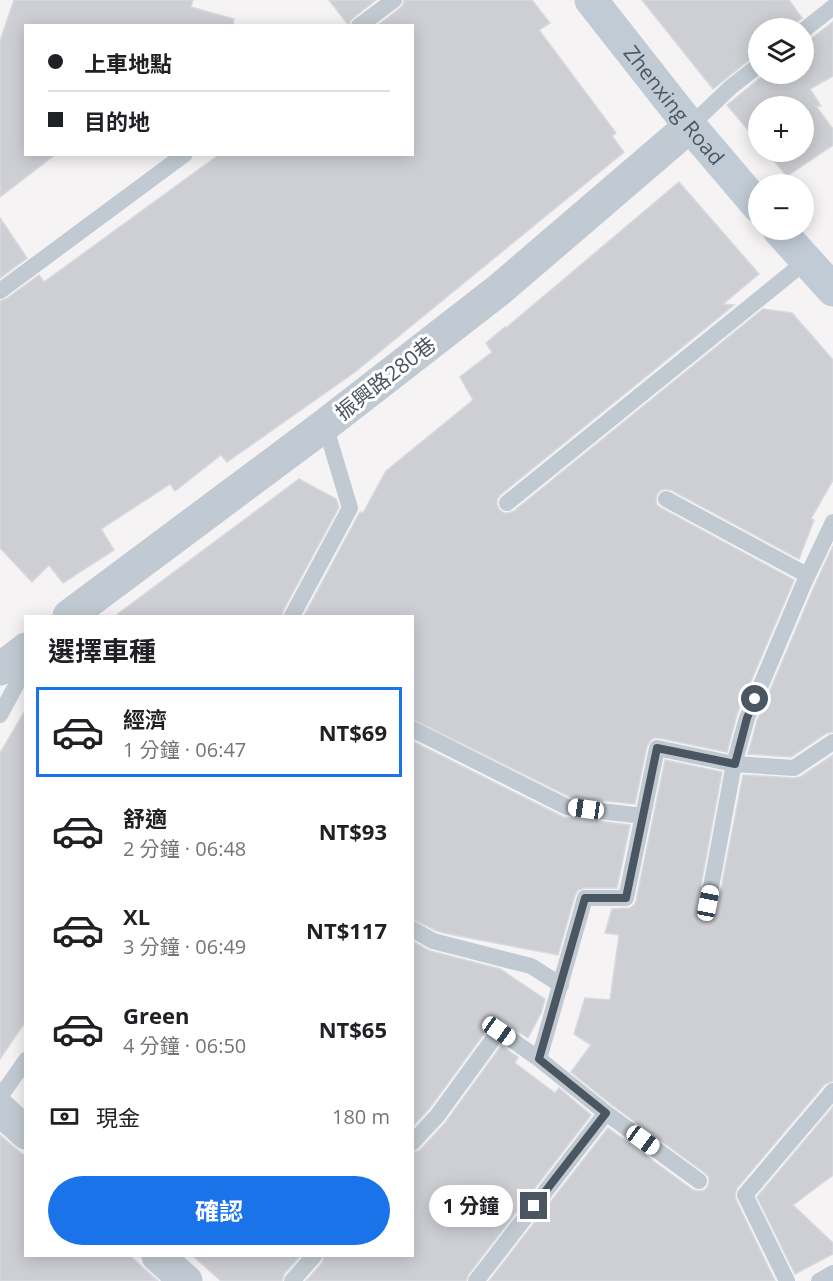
<!DOCTYPE html>
<html lang="zh-TW">
<meta charset="utf-8">
<style>
:root{--surface:#fff;--page:#f6f6f6;--text:#202124;--muted:#757577;--line:#e0e0e0;--accent:#1a73e8}
body{margin:0;font-family:"Open Sans","Noto Sans TC",sans-serif;background:var(--page);color:var(--text);height:100vh;display:flex;flex-direction:column;font-size:22px;white-space:nowrap}
*{box-sizing:border-box;margin:0}
p{font-size:20px;color:var(--muted)}
.icon{flex:none;width:33px;height:33px;fill:none;stroke:currentColor;stroke-width:2;stroke-linecap:round;stroke-linejoin:round}
.map{position:relative;flex:1;overflow:hidden}
.side{position:absolute;left:24px;top:615px;width:390px;height:642px;display:flex;flex-direction:column;background:var(--surface);border-radius:0px;box-shadow:0 3px 15px #0003}
.side>*{flex:none}
.guide{position:absolute;left:24px;top:24px;width:390px;height:132px;border-radius:0px;box-shadow:0 3px 15px #0003;display:grid;align-content:center;height:132px;padding:0 24px;background:var(--surface)}
.fabs{position:absolute;left:748px;top:18px;display:grid;gap:12px}
.fabs a{display:grid;place-items:center;width:66px;height:66px;border-radius:50%;background:var(--surface);box-shadow:0 3px 15px #0003;font-size:30px}
.end{position:absolute;width:27px;height:27px;margin:-14px;border:8px solid #4a5661;background:#fff;box-shadow:0 0 0 3px #fff}
.from{border-radius:50%}
.bubble{position:absolute;height:42px;border-radius:21px;background:var(--surface);box-shadow:0 3px 15px #0003;font-size:20px;font-weight:700;line-height:42px;text-align:center}
.car{position:absolute;width:18px;height:36px;margin:-18px -9px;border-radius:8px;box-shadow:0 0 4px 2px #0007;background:linear-gradient(#fff 24%,#345 0 40%,#fff 0 76%,#345 0 86%,#fff 0)}
.guide b{display:flex;align-items:center;gap:21px;height:57px;font-size:22px}
.guide b+b{border-top:2px solid var(--line)}
.guide i{width:15px;height:15px;background:var(--text)}
ul{padding:0;list-style:none}
li{display:flex;align-items:center;gap:18px;height:90px;margin:0 12px 9px;padding:0 12px;border:3px solid transparent;border-radius:0px}
li div{flex:1}
li b{display:block;font-size:22px}
li em{font-style:normal;font-weight:700}
li.selected{border-color:var(--accent)}
li>.icon{width:54px;height:54px;stroke-width:1.5}
h2{padding:0 24px;font-size:27px;line-height:72px}
.pay{display:flex;align-items:center;gap:15px;height:66px;padding:0 24px;font-size:22px}
.pay p{margin-inline-start:auto}
.primary-button{display:flex;gap:12px;margin-top:auto;padding:12px 24px}
.primary-button a{flex:1;height:69px;border-radius:36px;background:var(--accent);color:#fff;font-size:24px;font-weight:700;line-height:69px;text-align:center}
.map>svg:first-child{display:block}
.building{fill:#cdcfd5;stroke:#d7d9de;stroke-width:1.5}
.lines{fill:none;stroke-linecap:round;stroke-linejoin:round}
.lane{stroke:#c1cad2;stroke-width:16}
.street{stroke:#c1cad2;stroke-width:33}
.secondary{stroke:#c1cbd6;stroke-width:33}
.route{stroke:#4a5661;stroke-width:8}
.labels{text-anchor:middle;dominant-baseline:central;stroke-width:6;stroke-linejoin:round;paint-order:stroke}
.street-label{font-size:21px;fill:#4a5661;stroke:#fff}
</style>
<div class="map">
<svg width="833" height="1281" viewBox="0 0 833 1281">
<rect width="100%" height="100%" fill="#f5f3f3"/>
<g class="building">
<path d="M14 0H193L191 7 234 19 233 26H26V154H56L0 197V41Z"/>
<path d="M329 0H376L353 18 350 21 349 26Z"/>
<path d="M404 0H532L550 23 539 30 616 133 612 136 624 152 355 372 227 462 221 455 175 491 170 484 101 529 114 550 63 583 49 565 32 582 0 548V301L6 299 39 275 44 282 220 154H412V26H377L400 8 403 5Z"/>
<path d="M642 0H789L802 18 797 22 794 28H759V55L753 57 713 89Z"/>
<path d="M833 22V76L810 89 821 106H816L833 129V145L787 176 766 152H804V106H759V143L727 105 765 74H804V44Z"/>
<path d="M679 182 759 274 723 304 734 305 500 495 497 500V505L499 509 504 513H509L514 511 763 309 792 313 833 360V480L811 519 814 520 799 559 671 490 665 489 661 490 657 494 656 500 657 505 661 508 794 580 737 714 727 752 659 738H654L650 741 647 746 635 804 570 797 412 719V616H304L360 512 363 513 386 471 473 400 460 377 492 352 486 343 505 327 506 328Z"/>
<path d="M0 218 27 258 0 278Z"/>
<path d="M299 479 336 499 339 507 283 611 282 616H115Z"/>
<path d="M833 546V732L827 733 791 757 748 754 757 721 814 587Z"/>
<path d="M26 709V1021L0 1059V753Z"/>
<path d="M412 741 563 817 630 825 617 888H585L578 890 575 895 558 955 449 934 437 931 412 919Z"/>
<path d="M833 755V1081L825 1084 737 1188 735 1194 736 1200 775 1281H489L608 1128 693 1190 697 1191H703L707 1188 709 1183V1177L705 1173 612 1105 571 1072 591 1045 574 1034 585 998 610 1000 619 935 605 933 612 909 630 908 634 905 636 901 665 760 722 772 698 901V906L701 911 707 913H712L716 910 718 905 743 775 794 778 800 777Z"/>
<path d="M412 941 430 951 500 969 545 999 541 1013 528 1038 505 1022 501 1021H495L491 1024 429 1109 412 1127Z"/>
<path d="M501 1046 518 1057 515 1063 555 1093 559 1088 591 1115 468 1275 466 1281H306L322 1263 324 1256H412V1153L420 1150 445 1123Z"/>
<path d="M833 1107V1175L793 1205 833 1243V1254L795 1274 757 1197Z"/>
<path d="M0 1135 26 1157V1256H130L158 1281H0Z"/>
<path d="M193 1256H300L284 1274 282 1281H221Z"/>
</g>
<g class="lines">
<g class="lane">
<path d="M359 26 394 0"/>
<path d="M804 30 833 7"/>
<path d="M690 126 731 87 759 65"/>
<path d="M0 291 185 154"/>
<path d="M666 499 807 575"/>
<path d="M507 503 806 261"/>
<path d="M292 616 350 508 325 425"/>
<path d="M0 715 26 667"/>
<path d="M412 729 567 807 643 816"/>
<path d="M708 903 734 764 794 768 833 742"/>
<path d="M412 929 433 941 531 966 561 985"/>
<path d="M539 1059 606 1113 699 1181"/>
<path d="M0 1097 26 1060"/>
<path d="M412 1143 437 1116 499 1031 539 1059 585 898H626L657 748 734 764 747 718 804 583 833 522"/>
<path d="M292 1281 314 1256"/>
<path d="M476 1281 606 1113"/>
<path d="M787 1281 745 1195 833 1091"/>
<path d="M819 1281 833 1273"/>
</g>
<g class="street">
<path d="M69 616 325 425 500 289 690 126"/>
<path d="M0 669 26 649"/>
<path d="M0 1109 26 1133"/>
<path d="M158 1256 186 1281"/>
</g>
<g class="secondary">
<path id="s1" d="M591 0 690 126 759 207"/>
<path d="M779 230 833 290"/>
</g>
</g>
<g class="lines">
<path class="route" d="M534 1206 606 1113 539 1059 585 898H626L657 748 735 764 747 718 755 699"/>
</g>
<g class="labels">
<g class="street-label">
<text stroke="none"><textPath href="#s1" startOffset="134">Zhenxing Road</textPath></text>
<text transform="translate(385 378) rotate(-38)">振興路280巷</text>
</g>
</g>
</svg>
<div class="fabs">
<a><svg class="icon" aria-label="layers" viewBox="0 0 24 24"><path d="M12 4l9 5-9 5-9-5zM3 14l9 5 9-5"/></svg></a>
<a>+</a>
<a>−</a>
</div>
<i class="end from" style="left:755px;top:699px"></i>
<i class="end" style="left:534px;top:1206px"></i>
<div class="bubble" style="left:429px;top:1185px;width:84px">1 分鐘</div>
<i class="car" style="left:586px;top:809px;rotate:278deg"></i>
<i class="car" style="left:708px;top:903px;rotate:11deg"></i>
<i class="car" style="left:499px;top:1031px;rotate:125deg"></i>
<i class="car" style="left:643px;top:1140px;rotate:126deg"></i>
<div class="guide">
<b><i class="from"></i>上車地點</b>
<b><i></i>目的地</b>
</div>
<section class="side">
<h2>選擇車種</h2>
<ul>
<li class="selected"><svg class="icon" aria-label="car" viewBox="0 0 24 24"><path d="M5 17H2v-5l4-1 3-4h7l3 4 3 1v5h-3M9 17h6M6 11h13"/><circle cx="7" cy="17" r="2"/><circle cx="17" cy="17" r="2"/></svg><div><b>經濟</b><p>1 分鐘 · 06:47</p></div><em>NT$69</em></li>
<li><svg class="icon" aria-label="car" viewBox="0 0 24 24"><path d="M5 17H2v-5l4-1 3-4h7l3 4 3 1v5h-3M9 17h6M6 11h13"/><circle cx="7" cy="17" r="2"/><circle cx="17" cy="17" r="2"/></svg><div><b>舒適</b><p>2 分鐘 · 06:48</p></div><em>NT$93</em></li>
<li><svg class="icon" aria-label="car" viewBox="0 0 24 24"><path d="M5 17H2v-5l4-1 3-4h7l3 4 3 1v5h-3M9 17h6M6 11h13"/><circle cx="7" cy="17" r="2"/><circle cx="17" cy="17" r="2"/></svg><div><b>XL</b><p>3 分鐘 · 06:49</p></div><em>NT$117</em></li>
<li><svg class="icon" aria-label="car" viewBox="0 0 24 24"><path d="M5 17H2v-5l4-1 3-4h7l3 4 3 1v5h-3M9 17h6M6 11h13"/><circle cx="7" cy="17" r="2"/><circle cx="17" cy="17" r="2"/></svg><div><b>Green</b><p>4 分鐘 · 06:50</p></div><em>NT$65</em></li>
</ul>
<div class="pay"><svg class="icon" aria-label="cash" viewBox="0 0 24 24"><path d="M3 7h18v10H3z"/><circle cx="12" cy="12" r="2"/></svg>現金<p>180 m</p></div>
<div class="primary-button"><a>確認</a></div>
</section>
</div>
